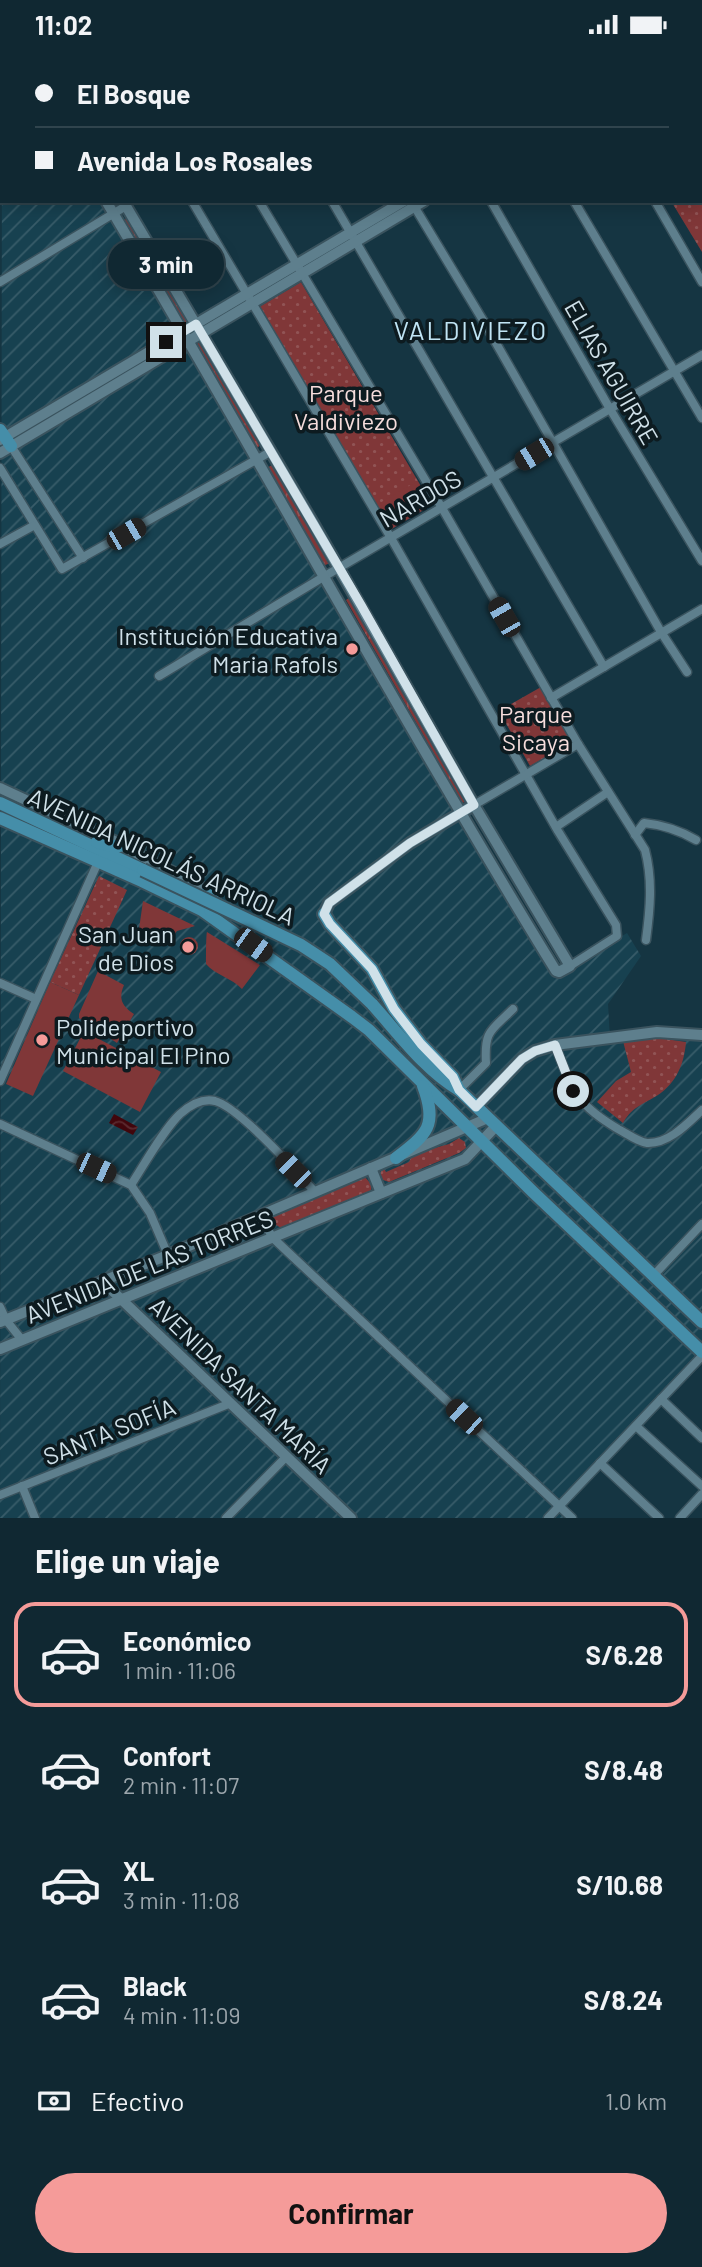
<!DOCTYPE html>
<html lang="es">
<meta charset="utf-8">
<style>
:root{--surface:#102832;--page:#1e343e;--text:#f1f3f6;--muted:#9ca6ac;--line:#30444d;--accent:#f59b99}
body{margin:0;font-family:Barlow,sans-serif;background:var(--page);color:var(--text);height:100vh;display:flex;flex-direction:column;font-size:26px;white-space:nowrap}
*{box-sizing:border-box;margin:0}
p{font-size:23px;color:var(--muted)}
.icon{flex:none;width:38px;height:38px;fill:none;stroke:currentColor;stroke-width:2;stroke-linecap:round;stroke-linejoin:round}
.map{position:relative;height:1469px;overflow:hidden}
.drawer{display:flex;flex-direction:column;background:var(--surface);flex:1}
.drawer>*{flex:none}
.hud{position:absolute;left:0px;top:0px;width:704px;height:154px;box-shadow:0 4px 18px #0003,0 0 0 2px var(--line);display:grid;align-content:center;height:154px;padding:0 35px;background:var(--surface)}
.end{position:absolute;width:32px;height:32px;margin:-16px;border:9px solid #d0e1e9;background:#111;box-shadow:0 0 0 4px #111}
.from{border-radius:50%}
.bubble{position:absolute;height:49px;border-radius:24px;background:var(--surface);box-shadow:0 4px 18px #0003,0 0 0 2px var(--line);font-size:23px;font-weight:700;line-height:49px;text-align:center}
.car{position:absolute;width:21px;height:42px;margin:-21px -10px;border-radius:9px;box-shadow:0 0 5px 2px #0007;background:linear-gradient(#222 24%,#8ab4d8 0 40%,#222 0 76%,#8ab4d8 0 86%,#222 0)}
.hud b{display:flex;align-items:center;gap:24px;height:66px;font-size:26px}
.hud b+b{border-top:2px solid var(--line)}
.hud i{width:18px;height:18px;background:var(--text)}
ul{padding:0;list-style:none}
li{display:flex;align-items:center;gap:21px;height:105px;margin:0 14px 10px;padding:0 21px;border:4px solid transparent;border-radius:21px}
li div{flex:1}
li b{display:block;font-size:26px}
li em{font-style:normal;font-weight:700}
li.current{border-color:var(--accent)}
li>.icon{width:63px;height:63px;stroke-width:1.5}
h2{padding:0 35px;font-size:32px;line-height:84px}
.pay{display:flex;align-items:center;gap:18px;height:77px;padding:0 35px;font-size:26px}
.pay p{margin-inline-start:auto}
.button{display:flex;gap:14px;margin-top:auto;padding:14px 35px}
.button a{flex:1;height:80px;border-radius:42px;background:var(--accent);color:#111;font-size:28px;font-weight:700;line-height:80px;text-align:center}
.status{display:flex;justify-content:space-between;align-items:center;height:49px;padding:0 35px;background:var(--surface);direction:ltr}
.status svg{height:19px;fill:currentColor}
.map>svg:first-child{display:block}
.industrial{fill:url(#industrial-furrows)}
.grass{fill:url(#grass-tufts)}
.park{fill:url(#park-dots)}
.garden{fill:#803738}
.water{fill:url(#water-waves)}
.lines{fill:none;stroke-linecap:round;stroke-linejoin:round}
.street-casing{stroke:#3a535e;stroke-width:11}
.secondary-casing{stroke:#3a535e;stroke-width:14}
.primary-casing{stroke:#3a535e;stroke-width:16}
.street{stroke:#5e7f8d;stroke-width:8}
.secondary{stroke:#5e7f8d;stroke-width:10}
.primary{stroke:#458ea9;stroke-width:12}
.primary-bridge-casing{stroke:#3a535e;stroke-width:16;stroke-linecap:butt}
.primary-bridge{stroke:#458ea9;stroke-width:12}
.route{stroke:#d0e1e9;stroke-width:9}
.poi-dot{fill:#f59b99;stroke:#0d1b20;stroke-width:2.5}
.labels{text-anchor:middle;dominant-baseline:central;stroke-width:7;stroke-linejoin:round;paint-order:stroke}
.street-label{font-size:24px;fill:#d0e1e9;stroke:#0d1b20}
.park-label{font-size:24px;fill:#f6dddc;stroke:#0d1b20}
.poi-label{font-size:24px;fill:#d0e1e9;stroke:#0d1b20;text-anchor:end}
.neighbourhood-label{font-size:26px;letter-spacing:2px;fill:#c0e4f4;stroke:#0d1b20}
</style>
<div class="status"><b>11:02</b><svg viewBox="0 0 49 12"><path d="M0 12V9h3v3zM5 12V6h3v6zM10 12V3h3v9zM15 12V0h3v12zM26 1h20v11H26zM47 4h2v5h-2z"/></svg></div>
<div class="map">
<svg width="702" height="1469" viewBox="0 0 702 1469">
<defs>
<pattern id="industrial-furrows" width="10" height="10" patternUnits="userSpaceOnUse" patternTransform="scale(1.75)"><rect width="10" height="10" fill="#174150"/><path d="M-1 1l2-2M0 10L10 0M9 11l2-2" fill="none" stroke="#385c69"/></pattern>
<pattern id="grass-tufts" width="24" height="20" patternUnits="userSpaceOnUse" patternTransform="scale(1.75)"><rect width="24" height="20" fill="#803738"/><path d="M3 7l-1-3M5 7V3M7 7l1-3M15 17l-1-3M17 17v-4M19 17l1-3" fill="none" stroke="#915455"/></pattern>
<pattern id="park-dots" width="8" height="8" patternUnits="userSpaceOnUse" patternTransform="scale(1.75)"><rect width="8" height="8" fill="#803738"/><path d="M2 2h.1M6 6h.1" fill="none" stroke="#915455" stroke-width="1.8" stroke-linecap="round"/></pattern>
<pattern id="water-waves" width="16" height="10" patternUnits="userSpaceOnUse" patternTransform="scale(1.75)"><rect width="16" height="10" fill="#41060c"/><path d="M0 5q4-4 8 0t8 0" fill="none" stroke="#5b2a2f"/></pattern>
</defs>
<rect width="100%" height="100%" fill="#153542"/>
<path class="industrial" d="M2 68V152H103L557 927 627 884 641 907 608 955 610 991 658 986 702 989V1312L695 1307 554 1457 567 1469H0Z"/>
<g class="grass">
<path d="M129 168 190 273 184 276 123 172Z"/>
<path d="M202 293 260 396 256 401 195 294Z"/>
<path d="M272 416 330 514 323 517 265 420Z"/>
<path d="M350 548 471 751 462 754 346 551Z"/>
<circle cx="189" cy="897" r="9"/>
</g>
<g class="park">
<path d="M598 0H702V203L671 152H702V2Z"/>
<path d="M301 233 432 456 390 481 259 258Z"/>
<path d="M541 638 572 693 530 717 499 662Z"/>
<path d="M99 827 127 841 79 946 50 933Z"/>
<path d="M659 989 686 993C684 1017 675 1037 653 1049 639 1057 631 1060 623 1074L597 1053 616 1032 631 1023 623 992Z"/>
<path d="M459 1089 465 1093 466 1099 459 1104 389 1133 383 1131 380 1125 383 1118 386 1123 409 1113 413 1105 449 1095Z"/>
<path d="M364 1127 372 1136 371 1142 281 1179 273 1174V1165Z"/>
</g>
<g class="garden">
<path d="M414 434 427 456 392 475 380 454Z"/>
<path d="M143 852 195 877 177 882 170 891 160 892 139 880Z"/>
<path d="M207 883 260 916 242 940C232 929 215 926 206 915 206 912 206 884 207 883Z"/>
<path d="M98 922 124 936C118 950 122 957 134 965L117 994 79 969V965Z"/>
<path d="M50 933 79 946 33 1047 6 1035Z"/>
<path d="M84 982 161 1023 140 1063 63 1022Z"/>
</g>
<path class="water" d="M114 1065 138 1078 133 1086 109 1074Z"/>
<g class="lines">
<g class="street-casing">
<g id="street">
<path d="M102 0 103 2"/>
<path d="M170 0 171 2"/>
<path d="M243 0 244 2"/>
<path d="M323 0 324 2"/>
<path d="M401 0 403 2"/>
<path d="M483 0 484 2"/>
<path d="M567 0 568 2"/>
<path d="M118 2 121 0"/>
<path d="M0 72 2 70"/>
<path d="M192 152 391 489 558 782 616 876 617 887 570 917"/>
<path d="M259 152 442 459 578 695 645 801C653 831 650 861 646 891"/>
<path d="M332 152 604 618"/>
<path d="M411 152 484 273 661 583 687 623"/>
<path d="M491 152 610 360 702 512"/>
<path d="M574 152 702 369"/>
<path d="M655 152 702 233"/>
<path d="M0 233 126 157"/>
<path d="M11 397 83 509"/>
<path d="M0 419 62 520 270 403"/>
<path d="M0 495 33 477"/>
<path d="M159 627 325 527 702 306"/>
<path d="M551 649 702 560"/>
<path d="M474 756 578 695"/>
<path d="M556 778 608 743"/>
<path d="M635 786 644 774C664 776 679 781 696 791"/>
<path d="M0 934 36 950"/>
<path d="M555 996C573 1041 574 1054 618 1080 626 1084 638 1093 647 1094 669 1095 688 1074 702 1061"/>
<path d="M0 1032 98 813"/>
<path d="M459 1041 486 1014C484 981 491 982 513 960"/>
<path d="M0 1075 131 1136 150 1164 168 1206"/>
<path d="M131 1136C144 1116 164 1080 180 1065 189 1057 202 1049 215 1052 238 1058 297 1123 315 1143"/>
<path d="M260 1167 273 1189 292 1207 572 1469"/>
<path d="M653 1227 702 1175"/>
<path d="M0 1258 6 1271 22 1291"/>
<path d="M661 1350 702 1389"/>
<path d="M636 1377 702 1437"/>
<path d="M600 1414 659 1469"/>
<path d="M22 1437 35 1469"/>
<path d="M0 1446 231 1354"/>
<path d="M226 1469 286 1408"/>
<path d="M548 1469 702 1307"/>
<path d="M680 1469 702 1445"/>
</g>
</g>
<g class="secondary-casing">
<g id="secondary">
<path d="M16 0 17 2"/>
<path d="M33 0 34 2"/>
<path d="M106 152C258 407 400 668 556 922L559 923 570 917 474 756 313 474 123 152"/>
<path d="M0 391 404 152"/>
<path d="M0 404 424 152"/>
<path d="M0 739 112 791 208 842"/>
<path d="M324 865 329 854 410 794 474 756"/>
<path d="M476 1058 522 1010 535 1002 555 996 657 983 702 986"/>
<path d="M371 1119 381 1144"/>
<path d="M102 1232 351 1469"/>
<path d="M0 1273 168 1206 488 1069"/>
<path d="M0 1300 465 1110 496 1077"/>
</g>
</g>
<g class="primary-casing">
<g id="primary">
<path d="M0 381 11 397"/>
<path d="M0 754 143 821"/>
<path d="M0 769 142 832 202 861 352 968 369 981 533 1143 702 1303"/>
<path d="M97 793 111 797H120"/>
<path d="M208 842 213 845 214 851 210 861"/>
<path d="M324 865 330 875 372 920 394 960 421 995 453 1028 459 1041 702 1273"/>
<path d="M372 955C399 985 424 1020 459 1041"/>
<path d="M396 1109C427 1085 438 1077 423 1037"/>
</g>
</g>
<use href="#street" class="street"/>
<use href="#secondary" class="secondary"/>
<use href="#primary" class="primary"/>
<g class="primary-bridge-casing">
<path id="primary-bridge" d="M143 821 301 896 330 915 372 955"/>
</g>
<use href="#primary-bridge" class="primary-bridge"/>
</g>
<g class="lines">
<path class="route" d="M166 293 196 275 361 556 474 756 410 794 329 854 324 865 330 875 372 920 394 960 421 995 453 1028 459 1041 476 1058 522 1010 535 1002 555 996 573 1042"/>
</g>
<g class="poi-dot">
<circle cx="352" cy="600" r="7"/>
<circle cx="188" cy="898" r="7"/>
<circle cx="42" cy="991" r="7"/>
</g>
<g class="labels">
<g class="street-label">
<text transform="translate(612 323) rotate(60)">ELIAS AGUIRRE</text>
<text transform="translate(420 449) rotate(-30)">NARDOS</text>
<text transform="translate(162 807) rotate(25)">AVENIDA NICOLÁS ARRIOLA</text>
<text transform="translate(149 1217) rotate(-22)">AVENIDA DE LAS TORRES</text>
<text transform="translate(241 1336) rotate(44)">AVENIDA SANTA MARÍA</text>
<text transform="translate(109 1382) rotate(-22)">SANTA SOFÍA</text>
</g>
<g class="park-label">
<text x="346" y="343">Parque<tspan x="346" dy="28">Valdiviezo</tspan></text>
<text x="536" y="664">Parque<tspan x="536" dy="28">Sicaya</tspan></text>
</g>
<g class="poi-label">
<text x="338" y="586">Institución Educativa<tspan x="338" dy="28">Maria Rafols</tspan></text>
<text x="174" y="884">San Juan<tspan x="174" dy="28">de Dios</tspan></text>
<text x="56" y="977" text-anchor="start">Polideportivo<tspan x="56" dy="28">Municipal El Pino</tspan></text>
</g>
<g class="neighbourhood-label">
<text x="471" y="280">VALDIVIEZO</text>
</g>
</g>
</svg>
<i class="end from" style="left:573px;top:1042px"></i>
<i class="end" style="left:166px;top:293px"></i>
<div class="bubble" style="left:108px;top:191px;width:116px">3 min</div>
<i class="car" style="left:534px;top:405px;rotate:239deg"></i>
<i class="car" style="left:126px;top:485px;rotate:60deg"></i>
<i class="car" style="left:504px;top:568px;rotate:330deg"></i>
<i class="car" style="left:253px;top:896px;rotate:126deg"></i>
<i class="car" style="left:96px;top:1119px;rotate:115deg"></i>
<i class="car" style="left:293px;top:1121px;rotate:315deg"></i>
<i class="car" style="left:464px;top:1368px;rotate:313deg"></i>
<div class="hud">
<b><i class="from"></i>El Bosque</b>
<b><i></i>Avenida Los Rosales</b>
</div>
</div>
<section class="drawer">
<h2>Elige un viaje</h2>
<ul>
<li class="current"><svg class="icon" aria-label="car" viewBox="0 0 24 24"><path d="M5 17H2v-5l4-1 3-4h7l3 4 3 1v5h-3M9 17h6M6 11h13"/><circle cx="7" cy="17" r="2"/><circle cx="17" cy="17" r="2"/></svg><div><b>Económico</b><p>1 min · 11:06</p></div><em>S/6.28</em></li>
<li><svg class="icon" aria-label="car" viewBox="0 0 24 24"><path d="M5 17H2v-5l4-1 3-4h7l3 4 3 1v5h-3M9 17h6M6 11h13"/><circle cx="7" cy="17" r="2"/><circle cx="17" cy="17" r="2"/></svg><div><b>Confort</b><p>2 min · 11:07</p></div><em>S/8.48</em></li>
<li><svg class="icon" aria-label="car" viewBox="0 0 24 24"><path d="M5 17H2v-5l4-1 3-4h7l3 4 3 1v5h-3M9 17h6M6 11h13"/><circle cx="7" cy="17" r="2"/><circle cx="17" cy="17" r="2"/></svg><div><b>XL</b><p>3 min · 11:08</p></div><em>S/10.68</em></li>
<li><svg class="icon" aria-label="car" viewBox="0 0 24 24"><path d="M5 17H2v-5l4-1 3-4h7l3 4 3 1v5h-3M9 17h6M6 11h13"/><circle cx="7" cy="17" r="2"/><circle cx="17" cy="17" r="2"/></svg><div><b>Black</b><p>4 min · 11:09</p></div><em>S/8.24</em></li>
</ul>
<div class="pay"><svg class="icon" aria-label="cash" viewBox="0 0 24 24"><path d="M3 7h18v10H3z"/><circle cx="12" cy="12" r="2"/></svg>Efectivo<p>1.0 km</p></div>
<div class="button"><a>Confirmar</a></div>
</section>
